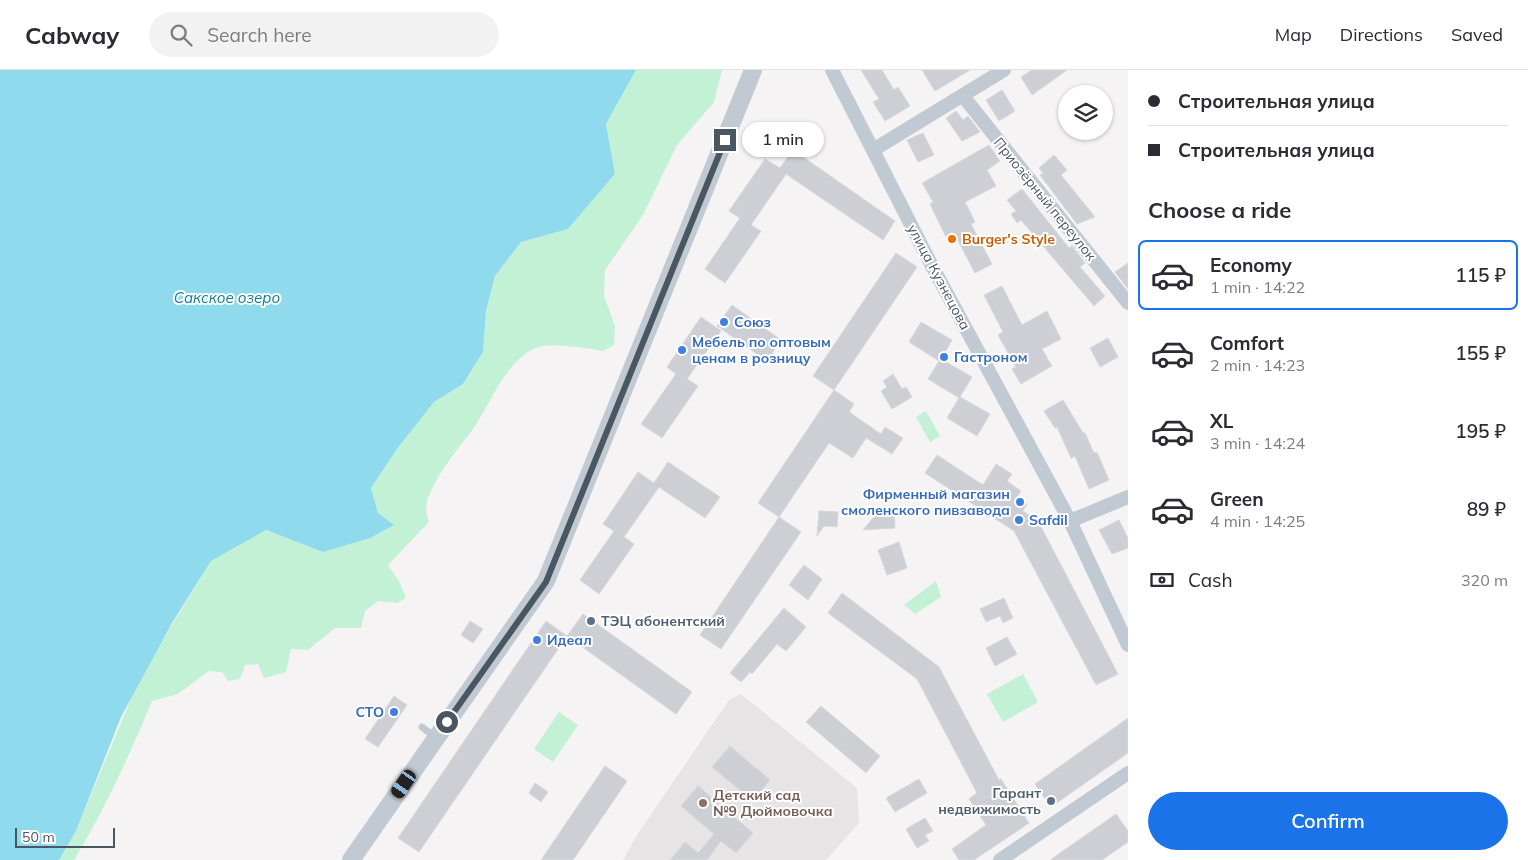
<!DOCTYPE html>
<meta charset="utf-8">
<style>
:root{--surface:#fff;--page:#f2f2f3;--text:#2b2b33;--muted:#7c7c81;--line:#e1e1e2;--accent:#1a73e8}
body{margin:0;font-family:Mulish,sans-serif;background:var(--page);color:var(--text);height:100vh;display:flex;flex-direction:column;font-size:19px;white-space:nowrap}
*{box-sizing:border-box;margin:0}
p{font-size:16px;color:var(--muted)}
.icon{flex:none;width:28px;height:28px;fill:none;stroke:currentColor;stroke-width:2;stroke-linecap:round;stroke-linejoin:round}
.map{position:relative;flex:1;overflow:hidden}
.panel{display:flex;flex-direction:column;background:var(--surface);width:400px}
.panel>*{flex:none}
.hud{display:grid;align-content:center;height:110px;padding:0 20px;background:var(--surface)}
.controls{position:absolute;left:1058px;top:15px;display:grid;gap:10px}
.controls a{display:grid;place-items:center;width:55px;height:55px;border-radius:50%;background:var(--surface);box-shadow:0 1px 4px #0004;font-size:25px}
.scale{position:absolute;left:15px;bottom:12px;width:100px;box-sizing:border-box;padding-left:5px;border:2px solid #4a5661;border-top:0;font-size:14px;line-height:18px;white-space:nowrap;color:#4a5661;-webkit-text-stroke:4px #fff;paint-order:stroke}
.end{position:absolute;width:22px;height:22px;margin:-11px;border:6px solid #4a5661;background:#fff;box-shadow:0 0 0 2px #fff}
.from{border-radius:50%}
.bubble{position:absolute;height:35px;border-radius:18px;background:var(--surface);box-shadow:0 1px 4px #0004;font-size:16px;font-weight:600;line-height:35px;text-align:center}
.car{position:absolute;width:15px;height:30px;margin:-15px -8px;border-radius:6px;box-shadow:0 0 4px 1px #0007;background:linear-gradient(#222 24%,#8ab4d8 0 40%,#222 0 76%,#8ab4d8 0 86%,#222 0)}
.hud b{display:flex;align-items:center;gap:18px;height:48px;font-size:19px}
.hud b+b{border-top:1px solid var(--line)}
.hud i{width:12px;height:12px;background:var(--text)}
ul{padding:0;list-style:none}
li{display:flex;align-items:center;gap:15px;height:70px;margin:0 10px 8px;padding:0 10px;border:2px solid transparent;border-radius:8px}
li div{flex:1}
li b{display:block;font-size:19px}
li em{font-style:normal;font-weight:600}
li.active{border-color:var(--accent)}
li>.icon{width:45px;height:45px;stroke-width:1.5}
h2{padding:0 20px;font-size:22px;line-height:60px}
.pay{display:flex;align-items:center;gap:12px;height:55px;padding:0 20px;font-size:19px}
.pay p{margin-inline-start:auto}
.button{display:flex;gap:10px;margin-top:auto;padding:10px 20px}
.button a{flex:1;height:58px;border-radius:30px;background:var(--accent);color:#fff;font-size:20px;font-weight:600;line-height:58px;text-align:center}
header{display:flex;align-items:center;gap:30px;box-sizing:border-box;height:70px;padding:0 25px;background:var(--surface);border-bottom:1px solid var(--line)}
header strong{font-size:24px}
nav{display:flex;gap:28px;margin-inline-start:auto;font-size:18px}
.search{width:350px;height:45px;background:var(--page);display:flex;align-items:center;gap:12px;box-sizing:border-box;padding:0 18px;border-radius:28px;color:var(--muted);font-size:19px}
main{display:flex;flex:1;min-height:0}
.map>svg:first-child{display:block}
.education{fill:#e6e4e5}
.green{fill:#c3f1d5}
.water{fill:#90daee}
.building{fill:#cdcfd5;stroke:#d7d9de}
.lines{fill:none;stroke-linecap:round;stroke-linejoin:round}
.service{stroke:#c1cad2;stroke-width:7}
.minor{stroke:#c1cad2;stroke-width:14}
.tertiary{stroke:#c1cad2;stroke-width:18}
.route{stroke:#4a5661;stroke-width:6}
.food-dot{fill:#e8710a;stroke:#fff;stroke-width:2}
.shop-dot{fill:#3f7fe0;stroke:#fff;stroke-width:2}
.service-dot{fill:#5c6f8a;stroke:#fff;stroke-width:2}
.education-dot{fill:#8d6e63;stroke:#fff;stroke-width:2}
.labels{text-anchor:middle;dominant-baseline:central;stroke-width:4;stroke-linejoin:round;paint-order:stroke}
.street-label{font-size:14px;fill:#4a5661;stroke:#fff}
.food-label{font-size:14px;font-weight:bold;fill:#c56008;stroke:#fff;text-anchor:start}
.shop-label{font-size:14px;font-weight:bold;fill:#366cbe;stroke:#fff;text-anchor:start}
.service-label{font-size:14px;font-weight:bold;fill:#4e5e75;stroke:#fff;text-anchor:start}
.education-label{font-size:14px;font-weight:bold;fill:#785e54;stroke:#fff;text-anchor:start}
.water-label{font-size:15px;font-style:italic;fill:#0c7c9b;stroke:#fff}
</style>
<header>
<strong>Cabway</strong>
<div class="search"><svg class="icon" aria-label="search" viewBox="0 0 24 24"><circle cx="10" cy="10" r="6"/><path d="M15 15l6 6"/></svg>Search here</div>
<nav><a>Map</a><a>Directions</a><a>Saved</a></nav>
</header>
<main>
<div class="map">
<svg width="1128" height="790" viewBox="0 0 1128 790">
<rect width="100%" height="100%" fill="#f5f3f3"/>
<path class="education" d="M741 624 857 718 859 753 826 790H623L637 765 729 630Z"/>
<g class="green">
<path d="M636 0H722L714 32 677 75 643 145 605 200 604 226 615 256 614 275 603 281C590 278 546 272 535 278 504 294 493 329 475 356 459 378 441 398 430 423 425 433 425 442 429 452L388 495 399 511 406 528 397 533 378 531 365 541 361 558H335L308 580 291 579 286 602 264 608 258 594 245 595 240 609 228 611 222 602 209 601 178 624 152 631C129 686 105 739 74 790H59L76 761 133 624 111 576 153 586 211 491 266 460 323 482 393 455 378 443 371 418 397 379 434 332 463 314 483 282 486 241 495 206 521 172 568 159 615 104 606 54Z"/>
<path d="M926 341 940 366 930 372 916 347Z"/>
<path d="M936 511 941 527 915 544 904 535Z"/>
<path d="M1023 604 1038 632 1003 652 987 624Z"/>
<path d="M559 642 578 655 553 692 534 679Z"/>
</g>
<path class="water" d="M0 0H636L606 54 615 104 568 159 521 172 495 206 486 241 483 282 463 314 434 332 397 379 371 418 378 443 394 455 370 468 323 482 266 460 211 491 172 553 121 647 76 761 59 790H0Z"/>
<g class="building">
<path d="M861 0H882L894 20 898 17 910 36 885 51 873 32 879 29Z"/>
<path d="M922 0H970L935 21Z"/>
<path d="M1032 0H1067L1032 25 1021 7Z"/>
<path d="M1002 20 1015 41 999 51 986 30Z"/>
<path d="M956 41 963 50 968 46 980 62 962 71 946 48Z"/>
<path d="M923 63 934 85 918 92 907 70Z"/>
<path d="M989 75 1000 91 987 100 996 116 965 132 975 152 971 154 992 194 975 203 954 163 946 167 930 134 933 132 922 113Z"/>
<path d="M793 80 895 151 883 170 786 104 751 155 761 161 725 213 705 199 740 148 729 141 765 89 780 98Z"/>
<path d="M1054 85 1067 100 1061 105 1095 147 1077 154 1040 105 1043 103 1039 98Z"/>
<path d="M1022 119 1069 178 1072 176 1085 193 1080 197 1105 226 1094 236 1021 150 1017 153 1011 144 1016 141 1007 130Z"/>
<path d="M896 183 917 197 834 320 813 306Z"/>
<path d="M1128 193V219L1115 202Z"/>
<path d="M1002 216 1022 255 1047 241 1061 269 1042 279 1052 296 1021 314 1012 299 1016 297 998 265 1003 262 984 225Z"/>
<path d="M732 235 781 270 767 291 717 256Z"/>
<path d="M701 247 721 261 687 309 698 316 662 368 641 354 676 304 667 297Z"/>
<path d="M921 252 952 270 941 289 972 307 960 327 990 344 977 366 947 348 959 328 928 309 939 291 909 272Z"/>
<path d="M1108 268 1118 287 1100 297 1090 278Z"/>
<path d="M893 304 902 319 906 317 912 327 892 339 881 321 887 317 883 311Z"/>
<path d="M834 320 854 334 849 342 881 364 885 357 903 368 892 384 866 368 853 388 829 373 779 447 758 433Z"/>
<path d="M1063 330 1083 363H1085L1094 383 1097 382 1109 410 1089 419 1075 386 1071 388 1057 357 1055 358 1044 341Z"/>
<path d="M937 385 983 415 996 394 1012 404 1007 411 1021 421 1017 427 1027 434 1023 441 1038 451 1118 604 1096 615 1014 461 925 403Z"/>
<path d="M668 392 720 427 705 448 659 417 624 467 634 474 599 524 580 510 614 461 603 454 638 402 654 413Z"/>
<path d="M894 438 895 458 863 460 877 443 872 440Z"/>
<path d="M819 441 838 442 837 457 824 456 817 466Z"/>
<path d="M779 447 801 462 721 579 700 565Z"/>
<path d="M1119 450 1128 468V478L1112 484 1099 460Z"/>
<path d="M899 472 907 498 887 505 878 480Z"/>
<path d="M804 495 822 509 808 530 789 515Z"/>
<path d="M842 523 939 597 999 710 1001 709 1029 753 974 790H959L952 779 986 755 969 729 977 723 917 609 828 543Z"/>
<path d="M1004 528 1013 548 1003 553 1000 546 986 552 980 539Z"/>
<path d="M784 538 806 557 786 581 777 574 752 604 750 602 741 612 730 603Z"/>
<path d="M583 544 692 622 676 644 567 566Z"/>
<path d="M470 551 483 559 473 573 461 565Z"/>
<path d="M546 551 567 566 419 782 398 768Z"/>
<path d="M1007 567 1017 584 995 596 986 578Z"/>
<path d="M394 626 407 635 378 677 365 669Z"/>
<path d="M821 636 880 686 866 703 806 652Z"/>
<path d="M1128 648V683L1051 737 1035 714Z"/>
<path d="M730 676 770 710 753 731 712 697Z"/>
<path d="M605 696 627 711 573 790H541Z"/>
<path d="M919 709 927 723 895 742 886 728Z"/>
<path d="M535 713 548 722 541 732 529 723Z"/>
<path d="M698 716 753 763 736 783 721 771 707 790H670L685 772 698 783 714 764 681 736Z"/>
<path d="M1116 744 1128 761V772L1102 790H1050Z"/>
<path d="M925 748 933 761 925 765 929 771 917 778 906 759Z"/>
</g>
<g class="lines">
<path class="service" d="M422 657 435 667"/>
<g class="minor">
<path d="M832 0 931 194 1070 451 1128 575"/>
<path d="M963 26 1128 233"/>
<path d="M873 80 1004 0"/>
<path d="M1070 451 1128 427"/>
<path d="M1000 790 1128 703"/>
</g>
<path class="tertiary" d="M351 790 546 511 753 0"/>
</g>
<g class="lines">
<path class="route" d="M447 652 546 512 725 70"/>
</g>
<circle class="food-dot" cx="952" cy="169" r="5"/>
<g class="shop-dot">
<circle cx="724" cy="252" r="5"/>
<circle cx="682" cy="280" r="5"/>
<circle cx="944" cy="287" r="5"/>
<circle cx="1020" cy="432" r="5"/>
<circle cx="1019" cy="450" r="5"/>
<circle cx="537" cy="570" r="5"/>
<circle cx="394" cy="642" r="5"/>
</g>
<g class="service-dot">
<circle cx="591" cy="551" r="5"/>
<circle cx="1051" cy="731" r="5"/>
</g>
<circle class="education-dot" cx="703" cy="733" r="5"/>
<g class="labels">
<g class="street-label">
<text transform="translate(1045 129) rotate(51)">Приозёрный переулок</text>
<text transform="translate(939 207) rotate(62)">улица Кузнецова</text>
</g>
<g class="food-label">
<text x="962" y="169">Burger's Style</text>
</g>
<g class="shop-label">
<text x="734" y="252">Союз</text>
<text x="692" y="272">Мебель по оптовым<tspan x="692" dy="16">ценам в розницу</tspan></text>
<text x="954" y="287">Гастроном</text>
<text x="1010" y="424" text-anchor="end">Фирменный магазин<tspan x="1010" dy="16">смоленского пивзавода</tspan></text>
<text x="1029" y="450">Safdil</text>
<text x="547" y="570">Идеал</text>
<text x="384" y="642" text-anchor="end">СТО</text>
</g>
<g class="service-label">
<text x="601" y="551">ТЭЦ абонентский</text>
<text x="1041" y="723" text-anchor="end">Гарант<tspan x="1041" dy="16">недвижимость</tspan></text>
</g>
<g class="education-label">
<text x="713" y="725">Детский сад<tspan x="713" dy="16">№9 Дюймовочка</tspan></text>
</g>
<g class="water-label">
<text x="227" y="227">Сакское озеро</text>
</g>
</g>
</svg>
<div class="controls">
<a><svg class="icon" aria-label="layers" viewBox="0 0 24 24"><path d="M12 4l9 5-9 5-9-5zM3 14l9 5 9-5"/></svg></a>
</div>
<div class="scale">50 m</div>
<i class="end from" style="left:447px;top:652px"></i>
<i class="end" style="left:725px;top:70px"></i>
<div class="bubble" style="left:742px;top:52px;width:82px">1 min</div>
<i class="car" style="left:404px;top:714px;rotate:215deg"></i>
</div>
<section class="panel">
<div class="hud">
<b><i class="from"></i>Строительная улица</b>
<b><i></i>Строительная улица</b>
</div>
<h2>Choose a ride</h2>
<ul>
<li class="active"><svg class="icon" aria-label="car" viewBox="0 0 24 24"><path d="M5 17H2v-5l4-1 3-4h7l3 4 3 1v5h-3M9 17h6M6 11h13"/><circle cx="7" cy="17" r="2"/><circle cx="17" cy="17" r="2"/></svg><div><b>Economy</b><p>1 min · 14:22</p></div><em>115 ₽</em></li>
<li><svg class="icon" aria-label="car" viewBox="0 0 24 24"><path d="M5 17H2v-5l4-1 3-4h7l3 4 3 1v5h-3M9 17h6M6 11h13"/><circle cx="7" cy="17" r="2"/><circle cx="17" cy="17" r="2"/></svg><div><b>Comfort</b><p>2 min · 14:23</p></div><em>155 ₽</em></li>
<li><svg class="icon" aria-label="car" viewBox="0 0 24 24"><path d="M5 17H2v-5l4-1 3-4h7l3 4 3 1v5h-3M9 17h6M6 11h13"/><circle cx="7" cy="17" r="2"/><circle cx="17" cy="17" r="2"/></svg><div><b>XL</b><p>3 min · 14:24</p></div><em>195 ₽</em></li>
<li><svg class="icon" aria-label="car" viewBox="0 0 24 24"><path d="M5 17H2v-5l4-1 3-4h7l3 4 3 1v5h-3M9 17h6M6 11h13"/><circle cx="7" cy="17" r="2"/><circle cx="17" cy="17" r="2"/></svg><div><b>Green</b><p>4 min · 14:25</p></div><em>89 ₽</em></li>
</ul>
<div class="pay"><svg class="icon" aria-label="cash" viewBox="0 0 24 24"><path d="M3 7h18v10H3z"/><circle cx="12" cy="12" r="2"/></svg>Cash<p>320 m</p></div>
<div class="button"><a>Confirm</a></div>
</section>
</main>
